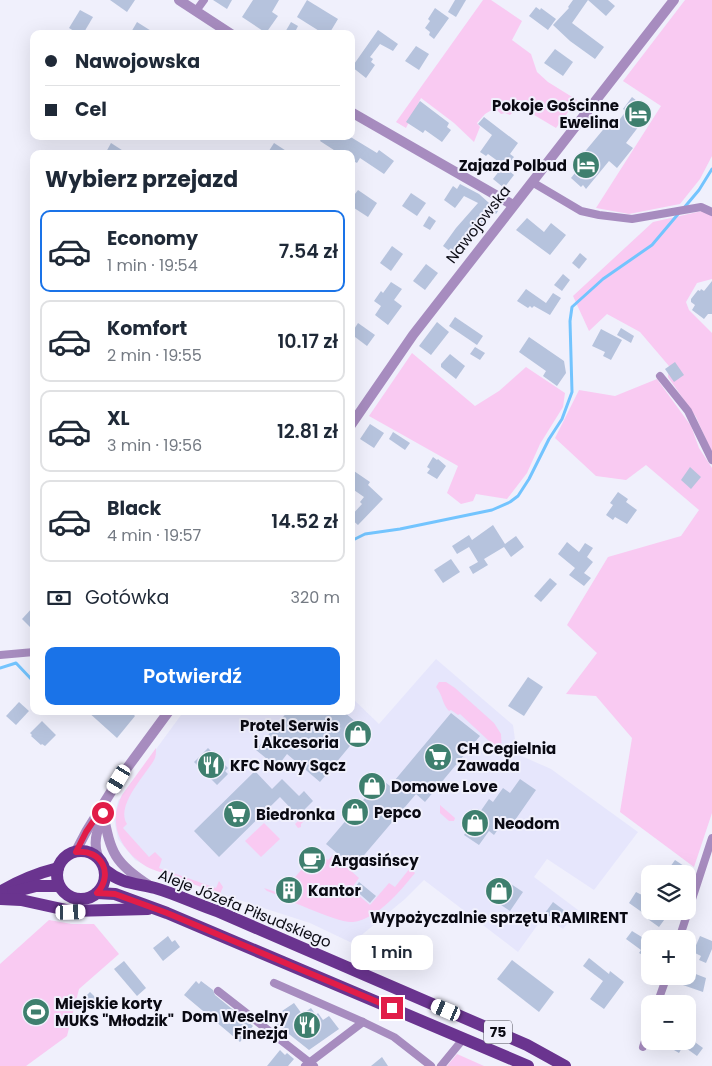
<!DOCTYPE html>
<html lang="pl">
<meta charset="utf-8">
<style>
:root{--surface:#fff;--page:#f6f6f7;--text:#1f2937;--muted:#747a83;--line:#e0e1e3;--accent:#1a73e8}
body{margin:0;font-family:Poppins,sans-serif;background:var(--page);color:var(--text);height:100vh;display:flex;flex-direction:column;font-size:19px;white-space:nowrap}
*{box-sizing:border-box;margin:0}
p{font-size:16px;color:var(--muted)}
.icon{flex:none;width:28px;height:28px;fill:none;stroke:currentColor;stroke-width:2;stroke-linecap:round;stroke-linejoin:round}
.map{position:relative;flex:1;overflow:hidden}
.details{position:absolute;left:30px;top:150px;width:325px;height:565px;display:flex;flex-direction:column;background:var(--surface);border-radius:10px;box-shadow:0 5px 20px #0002}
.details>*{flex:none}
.banner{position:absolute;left:30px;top:30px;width:325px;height:110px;border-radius:10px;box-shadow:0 5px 20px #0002;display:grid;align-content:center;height:110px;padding:0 15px;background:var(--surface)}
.buttons{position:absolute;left:641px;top:865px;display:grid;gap:10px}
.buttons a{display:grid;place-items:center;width:55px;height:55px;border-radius:10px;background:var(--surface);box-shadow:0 5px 20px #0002;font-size:25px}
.end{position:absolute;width:22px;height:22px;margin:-11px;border:6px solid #e11d48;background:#fff;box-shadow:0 0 0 2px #fff}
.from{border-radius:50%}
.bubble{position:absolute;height:35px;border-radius:10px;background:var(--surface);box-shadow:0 5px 20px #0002;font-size:16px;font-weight:600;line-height:35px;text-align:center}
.car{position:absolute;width:15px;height:30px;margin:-15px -8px;border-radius:6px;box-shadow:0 0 4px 1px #0007;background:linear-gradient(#fff 24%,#345 0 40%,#fff 0 76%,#345 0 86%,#fff 0)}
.banner b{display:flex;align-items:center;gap:18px;height:48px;font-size:19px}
.banner b+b{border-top:1px solid var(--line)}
.banner i{width:12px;height:12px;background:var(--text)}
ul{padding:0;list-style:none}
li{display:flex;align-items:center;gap:15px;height:82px;margin:0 10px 8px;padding:0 5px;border:2px solid var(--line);border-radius:10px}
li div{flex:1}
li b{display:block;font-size:19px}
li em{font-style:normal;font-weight:600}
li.on{border-color:var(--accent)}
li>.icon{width:45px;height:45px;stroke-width:1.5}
h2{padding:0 15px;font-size:22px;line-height:60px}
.pay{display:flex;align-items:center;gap:12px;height:55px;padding:0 15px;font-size:19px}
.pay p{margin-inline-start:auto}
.button{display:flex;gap:10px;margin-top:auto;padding:10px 15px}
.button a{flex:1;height:58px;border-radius:10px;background:var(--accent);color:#fff;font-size:20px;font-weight:600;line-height:58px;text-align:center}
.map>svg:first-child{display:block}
.built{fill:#e6e6fc}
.green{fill:#f9caf2}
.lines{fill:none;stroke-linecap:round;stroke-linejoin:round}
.stream{stroke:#73c4fe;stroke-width:3}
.building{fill:#b6c3dd}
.minor{stroke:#a78cbf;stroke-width:8}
.tertiary{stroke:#a78cbf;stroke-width:10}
.primary{stroke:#6a348f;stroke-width:12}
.route{stroke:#e11d48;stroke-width:6}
.labels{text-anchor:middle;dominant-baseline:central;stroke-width:4;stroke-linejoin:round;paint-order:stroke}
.shield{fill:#f0f0fc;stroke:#4f4f59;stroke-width:1}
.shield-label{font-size:14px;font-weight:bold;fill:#0a0a13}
.poi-label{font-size:15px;font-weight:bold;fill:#0a0a13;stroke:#f0f0fc;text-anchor:start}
.street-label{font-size:15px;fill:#0a0a13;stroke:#f0f0fc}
</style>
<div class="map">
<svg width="712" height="1066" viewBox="0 0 712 1066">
<rect width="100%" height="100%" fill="#f0f0fc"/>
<path class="built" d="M436 659 513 725 517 754 551 769 638 832 594 890 547 859 534 877 578 910 563 929 544 916 518 952 424 880 405 899 352 943 310 923 220 894 158 871 135 860 118 839 114 819 118 801 184 711H351V697L379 724Z"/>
<g class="green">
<path d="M483 0H491L522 21 512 40 531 54 537 72 548 82 577 100 556 128 519 106 510 115 505 113 501 114 495 108 485 114 477 123 480 127 474 142 454 123 421 98 406 128 396 122Z"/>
<path d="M685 0H712V156L700 179 680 204 629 214 596 208 661 106 623 81Z"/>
<path d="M702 211 712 216V279L697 283 686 302 689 310 712 333V453L696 417 668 377 669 366 640 332 607 314 589 331 573 296 653 222Z"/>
<path d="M412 353 475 406 499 391 526 367 565 393 563 407 540 444 527 473 507 499 476 494 473 501 461 504 447 493 458 466 369 416Z"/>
<path d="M657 379 691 426 699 448 712 468V813L694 867 620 812 632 738 596 696 566 694 597 653 567 625 608 557 681 536 699 510 646 465 626 480 596 476 555 438 579 390 615 396Z"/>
<path d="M439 682H446L455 688 494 723 501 734 502 753 460 714 458 715 451 710 449 711C442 704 443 695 436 687Z"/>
<path d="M156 748C156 752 156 757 154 760 146 774 115 806 127 824L123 828 149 857 155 852 162 859 159 868 216 888 219 881 223 887 220 894C203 888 186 881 169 875 161 872 151 870 144 865 119 848 108 823 122 795Z"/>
<path d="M440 805 455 818 454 821H449L440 813Z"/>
<path d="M309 810 312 813 301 824V827L298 828 295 824Z"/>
<path d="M264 823 280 839 261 857 245 841Z"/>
<path d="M334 854 352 869 351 871 359 878 351 889 370 905 389 883 395 887 410 868 415 873C401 890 378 919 353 922 339 924 283 897 267 891L264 888 279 893 283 891 290 897 297 889 290 883 309 861 317 868 325 858 328 860Z"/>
<path d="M49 920 72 924H94L119 954 79 989 67 1036 26 1066H0V964Z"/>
<path d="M457 1054 484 1066H447Z"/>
</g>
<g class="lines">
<g class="stream">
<path d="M683 209 699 190 712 169"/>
<path d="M351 541 365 534 400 529 492 510 510 502 518 496 529 479 549 439 562 419 572 392 570 321 572 307 603 279 652 245 679 213"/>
<path d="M0 668 16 663 34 682"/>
</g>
</g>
<g class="building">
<path d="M110 0H135L127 12Z"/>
<path d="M213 0H232L227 9Z"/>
<path d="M253 0H279L272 12 278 16 266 33 242 17Z"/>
<path d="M307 0 338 19 329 34H324L297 17Z"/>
<path d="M455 0H466L456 17 448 12Z"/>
<path d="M573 0H608L615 6 606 16 588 0 572 23 604 47 595 59 570 41 553 25 569 8 568 7Z"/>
<path d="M536 7 540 10 541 8 556 19 548 30 529 16Z"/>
<path d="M435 8 449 18 434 39 429 35 430 32 425 28 430 21 428 19Z"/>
<path d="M80 10 93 17 83 34H79L69 28Z"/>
<path d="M137 22 156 34H130Z"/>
<path d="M291 22 298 26 294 34H284Z"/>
<path d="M378 30 398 44 393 51 380 44 370 57 373 59 371 62 375 65 366 78 352 67Z"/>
<path d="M416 46 429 54 419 70 405 61Z"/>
<path d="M555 49 573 62 563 76 544 63Z"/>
<path d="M632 97 648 110 637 124 639 126 626 143 633 148 617 168 609 161 586 189 583 185 581 187 571 178 575 173 573 171 585 157 582 155 612 119 617 123 626 111 623 109Z"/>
<path d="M420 101 449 123 447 127 451 130 442 142 425 130 423 133 406 122Z"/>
<path d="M484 117 518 143 510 154 514 157 506 167 488 154 486 156 480 152 492 135 478 124Z"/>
<path d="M323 136H349L377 153 379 150 394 161 384 174 360 158 357 163 351 160V154H340L320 141Z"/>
<path d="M111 143 128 154H105Z"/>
<path d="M274 143 291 154H267Z"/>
<path d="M503 166 514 175 504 188 493 179Z"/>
<path d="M460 184 479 194 498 211 496 214 492 211 472 234 471 232 455 255 443 246 456 228 478 203 464 196 455 208 444 200 453 186 457 189Z"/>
<path d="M358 190 377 203 368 217 351 206V199Z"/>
<path d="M411 193 426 203 417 216 402 206Z"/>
<path d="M429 216 436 221 430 230 423 226Z"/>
<path d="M527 218 544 232 551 223 566 235 550 255 516 230Z"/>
<path d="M392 246 403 254 391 271 380 263Z"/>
<path d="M580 253 587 259 579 269 572 263Z"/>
<path d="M426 264 438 273 425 290 413 281Z"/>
<path d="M563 274 570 280 562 291 554 285Z"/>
<path d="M712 281V314H708L704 319 692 310 695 305 691 302V299L698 290 700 291 701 289 704 291Z"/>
<path d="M391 282 402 289 394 300 402 306 388 325 375 315 381 306 374 301 381 291 383 293Z"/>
<path d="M526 289 546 303 553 293 561 298 550 315 534 306 532 308 530 306 528 308 517 301Z"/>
<path d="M455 317 483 336 477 345 449 326Z"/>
<path d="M437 322 449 332 431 355 419 346Z"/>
<path d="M358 323 375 335 367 346 351 334Z"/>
<path d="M621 328 634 336 631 343 617 335Z"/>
<path d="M601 329 622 340 611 360 603 356 605 352 592 346Z"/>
<path d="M529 337 564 361 566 373 557 386 543 376 546 371 519 352Z"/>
<path d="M475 347 485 353 480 360 470 354Z"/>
<path d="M450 354 465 366 456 379 441 367V364Z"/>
<path d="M675 362 684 375 674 382 665 369Z"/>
<path d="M370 424 384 433 374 448 360 439Z"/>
<path d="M393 432 410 443 405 450 389 439Z"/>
<path d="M433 457 437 460 438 459 446 466 437 479 427 473 430 469 427 467Z"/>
<path d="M690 467 701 477 691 489 681 480Z"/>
<path d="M351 469 370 482 368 485 383 499 358 525 351 519V516L362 504 360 502 364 497 351 488Z"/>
<path d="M618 492 628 499 626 502 637 510 627 524 615 517 613 520 606 515 613 505 610 503Z"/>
<path d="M493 525 505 544 516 536 524 547 511 557 504 547 484 559 488 565 473 574 469 567 478 562 469 547 457 554 452 546 469 535 472 540Z"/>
<path d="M567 542 579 552 585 543 593 548 587 557 593 562 584 573 591 578 584 586 569 575 575 568 558 554Z"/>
<path d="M451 559 460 572 443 583 434 570Z"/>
<path d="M550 578 557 584 541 602 534 596Z"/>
<path d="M34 606V631L22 619Z"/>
<path d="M528 677 543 687 524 716 508 706Z"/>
<path d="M19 702 29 711 16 725 6 716Z"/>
<path d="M87 711H130L135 716 117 738Z"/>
<path d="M288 711H343L364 729 320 782 287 754 277 767 256 750Z"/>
<path d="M451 713 480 736 425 802 416 794 354 867 326 844 381 779 390 786Z"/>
<path d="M42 721 56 735 45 746 42 744 41 745 31 736 32 735 30 733Z"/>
<path d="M208 748 228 768 225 771 228 774 217 785 194 762Z"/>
<path d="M255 771 272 789 282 779 299 796 304 791 313 801 298 816 280 797 219 857 194 831Z"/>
<path d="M520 779 536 790 513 823 506 818 494 835 489 831 479 845 464 835 489 799 493 802 503 788 510 793Z"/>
<path d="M675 860 687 868 685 874H665Z"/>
<path d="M502 878 523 892 510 911 489 897Z"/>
<path d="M359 882 376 896 370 903 354 889Z"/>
<path d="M289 884 295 889 289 896 283 891Z"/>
<path d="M636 892 642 895 643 893 650 898V911H661L667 916 659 927 645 917 646 915 629 903Z"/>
<path d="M553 902 569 914 562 925 545 913Z"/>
<path d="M632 931 650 942V959L639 953 641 950 626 939Z"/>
<path d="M168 936 172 942 175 940 180 947 163 961 153 948Z"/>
<path d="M700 936 712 941V949L706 963 699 960 701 956 693 952Z"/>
<path d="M589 958 609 974 610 971 624 982 604 1009 590 999 603 981 583 966Z"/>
<path d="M512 960 554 992 539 1012 497 979Z"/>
<path d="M124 961 146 988 137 996 114 969Z"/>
<path d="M688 971 706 978 703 992 680 984 682 976H688Z"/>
<path d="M196 981 199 984 201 981 213 990 215 995 253 1026 240 1042 184 995Z"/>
<path d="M90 992 96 998 88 1006 82 1000Z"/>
<path d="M294 1003 302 1014 311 1008 316 1015 318 1013 323 1020 329 1016 339 1029 309 1050 270 1019Z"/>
<path d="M688 1037 703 1048 697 1056 683 1046 679 1053 659 1041H688Z"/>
<path d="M280 1050 285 1055 287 1053 294 1059 288 1066H267Z"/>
<path d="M382 1057 388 1066H371Z"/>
</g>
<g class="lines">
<g class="minor">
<path d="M196 11 204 0"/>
<path d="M532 182 581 211 599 215 632 219 701 207 712 212"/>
<path d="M660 376 688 411 712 460"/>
<path d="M0 655 34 652"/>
<path d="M679 939 712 838"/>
<path d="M274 983 363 1022 394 1037 431 1066"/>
<path d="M218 991 314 1066"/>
<path d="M657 1004 667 976"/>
<path d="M643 1047 650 1026"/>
<path d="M305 1066 363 1022"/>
<path d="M441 1066 464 1038"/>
</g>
<g class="tertiary">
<path d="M179 0 231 34"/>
<path d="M351 112 513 205"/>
<path d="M351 425 413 335 674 0"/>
<path d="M103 813C111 853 114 863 150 886"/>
<path d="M76 851 86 832 119 779 169 711"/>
<path d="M99 859C92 843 97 831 103 815"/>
</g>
<g class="primary">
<circle cx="81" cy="875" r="24"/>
<path d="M105 870C122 884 135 883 155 888 176 894 196 904 217 911L527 1045 565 1066"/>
<path d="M0 892C18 881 38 873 58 868"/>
<path d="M13 892 36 886H59"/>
<path d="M97 893 115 894 167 913 528 1066"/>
<path d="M1 899 21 900 71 911 148 909"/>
</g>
</g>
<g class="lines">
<path class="route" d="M103 813 105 804 86 832 76 852C102 849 114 874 97 893L115 894 167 913 392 1008"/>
</g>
<defs>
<g id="hotel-disc" transform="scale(1.4375)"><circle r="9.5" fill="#3e7f6e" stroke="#f0f0fc"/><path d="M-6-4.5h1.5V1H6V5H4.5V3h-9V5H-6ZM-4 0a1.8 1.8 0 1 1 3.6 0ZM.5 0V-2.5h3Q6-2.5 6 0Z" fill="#fff"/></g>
<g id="shop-disc" transform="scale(1.4375)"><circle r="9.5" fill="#3e7f6e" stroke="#f0f0fc"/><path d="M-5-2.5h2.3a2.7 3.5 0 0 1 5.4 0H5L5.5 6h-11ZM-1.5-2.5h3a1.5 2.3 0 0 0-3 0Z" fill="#fff"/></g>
<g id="supermarket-disc" transform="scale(1.4375)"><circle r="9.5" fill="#3e7f6e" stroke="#f0f0fc"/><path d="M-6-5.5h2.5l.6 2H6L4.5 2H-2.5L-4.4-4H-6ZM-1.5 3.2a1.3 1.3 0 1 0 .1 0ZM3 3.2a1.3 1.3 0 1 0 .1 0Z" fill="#fff"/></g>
<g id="restaurant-disc" transform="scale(1.4375)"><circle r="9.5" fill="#3e7f6e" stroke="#f0f0fc"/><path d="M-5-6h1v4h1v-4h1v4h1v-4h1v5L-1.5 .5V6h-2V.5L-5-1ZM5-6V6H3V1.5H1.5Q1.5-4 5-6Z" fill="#fff"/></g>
<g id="cafe-disc" transform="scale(1.4375)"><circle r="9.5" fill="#3e7f6e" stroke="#f0f0fc"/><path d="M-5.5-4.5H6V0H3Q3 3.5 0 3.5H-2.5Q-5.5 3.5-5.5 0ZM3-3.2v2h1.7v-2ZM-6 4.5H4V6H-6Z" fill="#fff"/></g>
<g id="building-disc" transform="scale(1.4375)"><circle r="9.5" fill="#3e7f6e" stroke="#f0f0fc"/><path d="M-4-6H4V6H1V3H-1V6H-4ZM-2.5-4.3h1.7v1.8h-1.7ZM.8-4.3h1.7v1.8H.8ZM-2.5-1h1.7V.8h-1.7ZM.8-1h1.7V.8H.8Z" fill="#fff"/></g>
<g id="stadium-disc" transform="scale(1.4375)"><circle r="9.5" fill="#3e7f6e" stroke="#f0f0fc"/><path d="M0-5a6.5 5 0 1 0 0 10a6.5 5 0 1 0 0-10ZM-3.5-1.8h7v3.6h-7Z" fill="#fff"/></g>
</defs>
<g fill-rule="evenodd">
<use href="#hotel-disc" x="638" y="114"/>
<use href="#hotel-disc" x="586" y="165"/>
<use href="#shop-disc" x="358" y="734"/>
<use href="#supermarket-disc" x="438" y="757"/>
<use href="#restaurant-disc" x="211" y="765"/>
<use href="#shop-disc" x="372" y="786"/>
<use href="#shop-disc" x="355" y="812"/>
<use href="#supermarket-disc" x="237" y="814"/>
<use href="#shop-disc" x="475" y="823"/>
<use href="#cafe-disc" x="312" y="860"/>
<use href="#building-disc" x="289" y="890"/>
<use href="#shop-disc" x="499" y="891"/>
<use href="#stadium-disc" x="36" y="1012"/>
<use href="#restaurant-disc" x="307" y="1025"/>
</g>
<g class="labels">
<rect class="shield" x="484" y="1020.5" width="28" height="23" rx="4"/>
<g class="shield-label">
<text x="498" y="1032">75</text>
</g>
<g class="poi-label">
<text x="619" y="105" text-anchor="end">Pokoje Gościnne<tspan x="619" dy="17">Ewelina</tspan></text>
<text x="567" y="165" text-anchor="end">Zajazd Polbud</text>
<text x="339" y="725" text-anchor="end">Protel Serwis<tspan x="339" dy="17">i Akcesoria</tspan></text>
<text x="457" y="748">CH Cegielnia<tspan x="457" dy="17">Zawada</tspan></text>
<text x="230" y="765">KFC Nowy Sącz</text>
<text x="391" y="786">Domowe Love</text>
<text x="374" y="812">Pepco</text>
<text x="256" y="814">Biedronka</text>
<text x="494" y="823">Neodom</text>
<text x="331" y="860">Argasińscy</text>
<text x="308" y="890">Kantor</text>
<text x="499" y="917" text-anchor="middle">Wypożyczalnie sprzętu RAMIRENT</text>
<text x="55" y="1003">Miejskie korty<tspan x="55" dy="17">MUKS "Młodzik"</tspan></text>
<text x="288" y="1016" text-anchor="end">Dom Weselny<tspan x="288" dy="17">Finezja</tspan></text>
</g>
<g class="street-label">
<text transform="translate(478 224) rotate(-52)">Nawojowska</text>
<text transform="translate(245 908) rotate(22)">Aleje Józefa Piłsudskiego</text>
</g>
</g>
</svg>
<div class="buttons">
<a><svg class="icon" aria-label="layers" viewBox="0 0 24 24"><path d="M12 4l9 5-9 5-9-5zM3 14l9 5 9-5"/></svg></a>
<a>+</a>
<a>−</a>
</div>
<i class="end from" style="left:103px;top:813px"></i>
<i class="end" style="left:392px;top:1008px"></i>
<div class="bubble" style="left:351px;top:935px;width:82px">1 min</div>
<i class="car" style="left:119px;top:779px;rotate:211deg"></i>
<i class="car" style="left:71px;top:912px;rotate:88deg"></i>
<i class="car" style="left:446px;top:1010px;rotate:293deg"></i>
<div class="banner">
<b><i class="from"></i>Nawojowska</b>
<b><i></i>Cel</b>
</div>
<section class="details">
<h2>Wybierz przejazd</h2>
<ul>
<li class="on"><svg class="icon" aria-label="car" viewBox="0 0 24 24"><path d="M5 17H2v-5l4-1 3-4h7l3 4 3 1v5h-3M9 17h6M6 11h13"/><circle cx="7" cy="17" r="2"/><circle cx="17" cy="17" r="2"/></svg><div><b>Economy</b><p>1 min · 19:54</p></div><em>7.54 zł</em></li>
<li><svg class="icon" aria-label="car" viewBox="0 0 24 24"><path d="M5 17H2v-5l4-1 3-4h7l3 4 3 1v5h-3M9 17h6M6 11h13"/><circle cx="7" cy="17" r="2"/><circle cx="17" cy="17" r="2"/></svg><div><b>Komfort</b><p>2 min · 19:55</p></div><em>10.17 zł</em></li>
<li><svg class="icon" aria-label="car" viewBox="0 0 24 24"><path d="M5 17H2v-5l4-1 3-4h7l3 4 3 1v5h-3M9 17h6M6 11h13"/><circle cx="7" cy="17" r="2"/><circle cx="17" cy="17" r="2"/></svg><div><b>XL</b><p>3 min · 19:56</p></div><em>12.81 zł</em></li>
<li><svg class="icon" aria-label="car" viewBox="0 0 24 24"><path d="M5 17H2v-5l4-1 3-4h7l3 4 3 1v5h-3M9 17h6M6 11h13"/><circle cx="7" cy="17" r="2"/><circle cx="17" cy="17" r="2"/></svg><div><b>Black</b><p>4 min · 19:57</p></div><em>14.52 zł</em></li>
</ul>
<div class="pay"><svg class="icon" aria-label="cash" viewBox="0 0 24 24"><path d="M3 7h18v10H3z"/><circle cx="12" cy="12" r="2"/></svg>Gotówka<p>320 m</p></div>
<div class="button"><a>Potwierdź</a></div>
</section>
</div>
